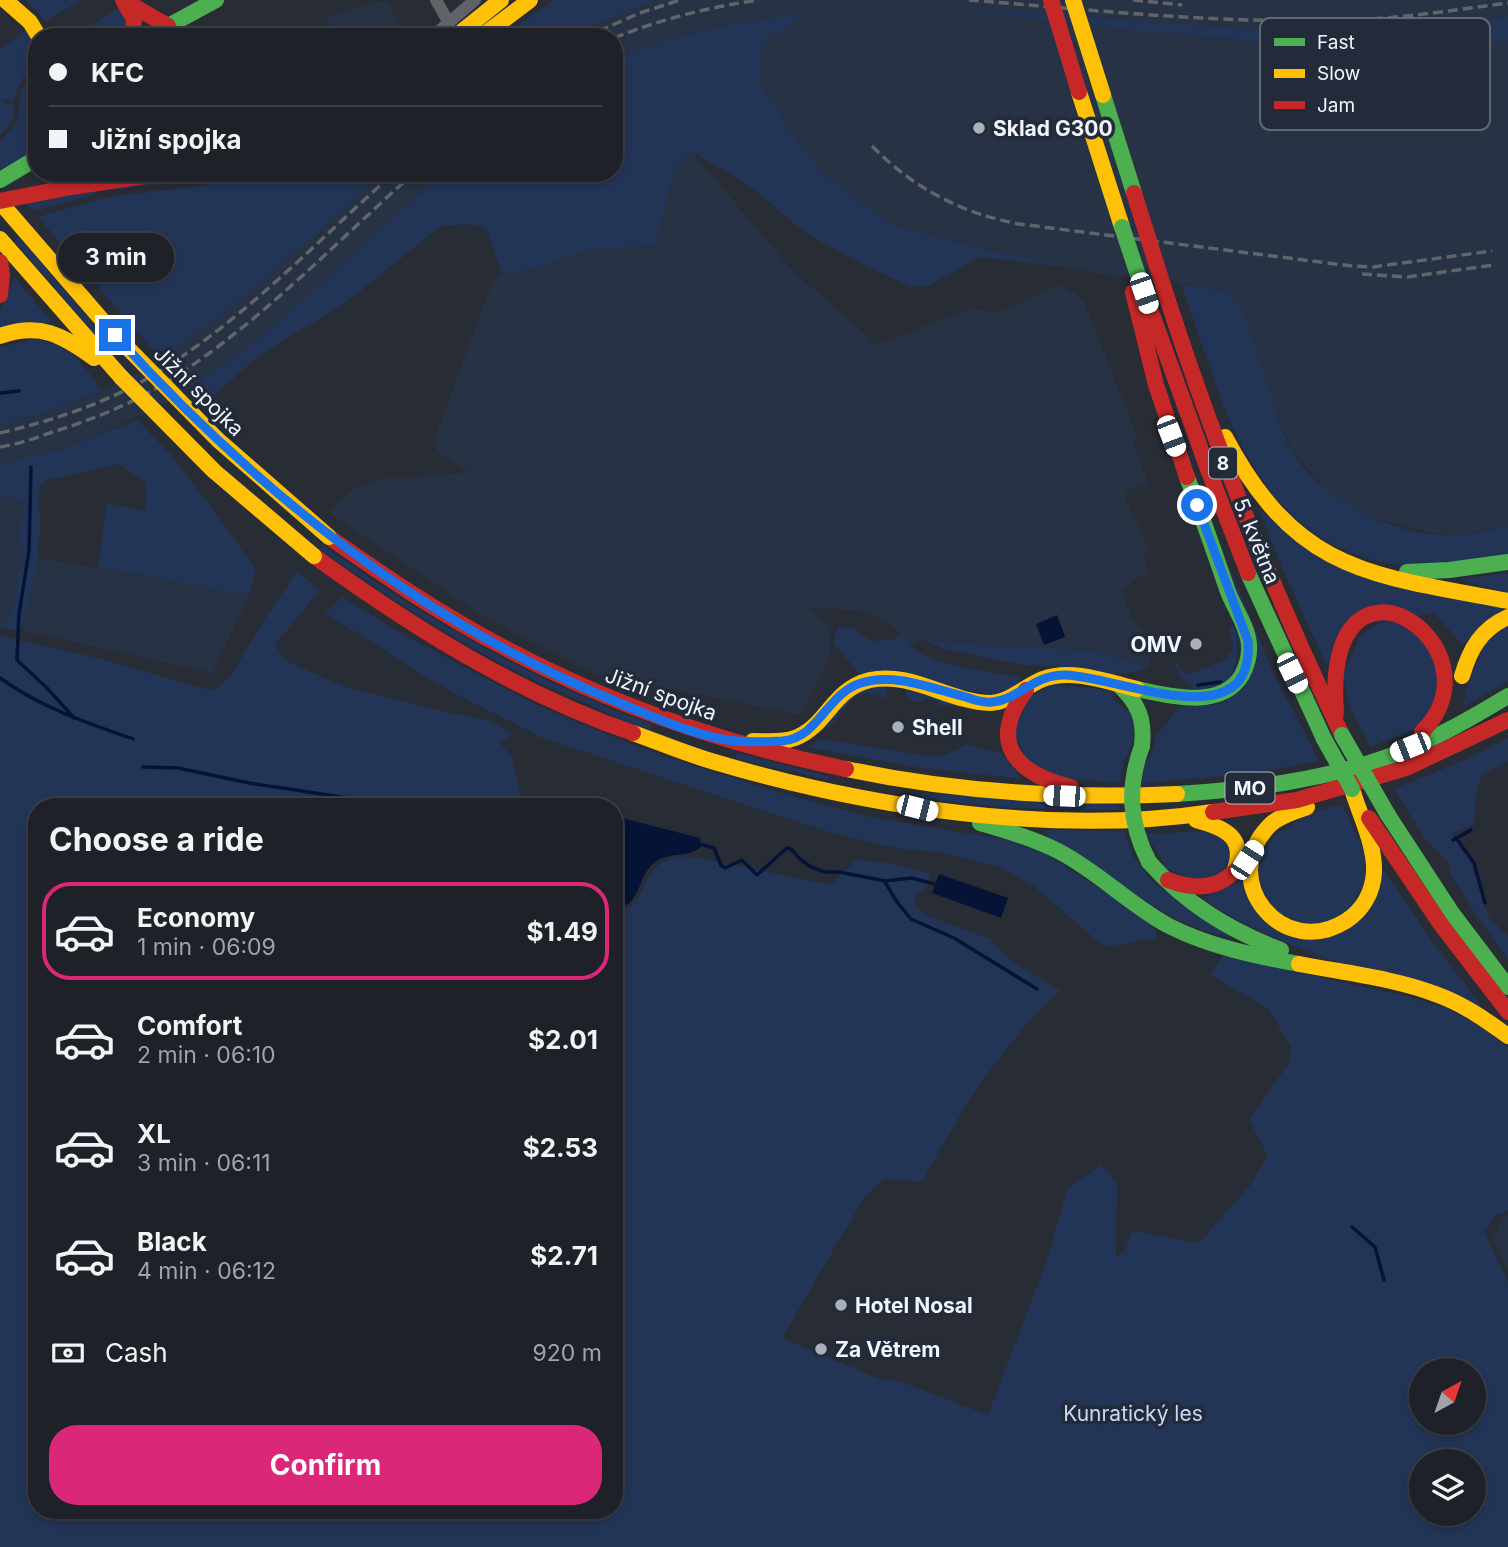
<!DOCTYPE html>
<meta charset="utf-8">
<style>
:root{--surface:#1e2128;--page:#2b2e34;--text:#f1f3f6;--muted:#a1a3a8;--line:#3c3e45;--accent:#db2777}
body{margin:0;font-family:Inter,sans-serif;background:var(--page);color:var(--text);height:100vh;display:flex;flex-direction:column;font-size:26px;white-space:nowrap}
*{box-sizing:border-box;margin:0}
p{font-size:23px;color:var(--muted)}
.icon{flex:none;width:38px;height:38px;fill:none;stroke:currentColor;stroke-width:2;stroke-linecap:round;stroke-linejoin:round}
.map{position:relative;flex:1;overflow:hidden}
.details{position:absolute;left:28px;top:798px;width:595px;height:721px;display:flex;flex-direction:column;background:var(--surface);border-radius:28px;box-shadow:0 4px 10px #0003,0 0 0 2px var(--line)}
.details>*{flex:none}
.top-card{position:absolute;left:28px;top:28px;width:595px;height:154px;border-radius:28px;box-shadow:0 4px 10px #0003,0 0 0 2px var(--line);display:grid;align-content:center;height:154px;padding:0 21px;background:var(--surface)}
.needle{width:46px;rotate:40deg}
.fabs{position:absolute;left:1409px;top:1358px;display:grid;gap:14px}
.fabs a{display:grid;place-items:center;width:77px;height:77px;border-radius:50%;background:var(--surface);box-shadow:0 4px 10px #0003,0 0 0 2px var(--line);font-size:35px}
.end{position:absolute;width:32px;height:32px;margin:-16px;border:9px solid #1a73e8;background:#fff;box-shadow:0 0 0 4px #fff}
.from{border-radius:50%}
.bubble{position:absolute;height:49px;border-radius:24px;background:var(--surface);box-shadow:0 4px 10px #0003,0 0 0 2px var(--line);font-size:23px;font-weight:700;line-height:49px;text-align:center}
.car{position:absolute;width:21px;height:42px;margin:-21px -10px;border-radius:9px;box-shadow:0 0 5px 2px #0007;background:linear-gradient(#fff 24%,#345 0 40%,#fff 0 76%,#345 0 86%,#fff 0)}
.top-card b{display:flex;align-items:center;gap:24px;height:66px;font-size:26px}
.top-card b+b{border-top:2px solid var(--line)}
.top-card i{width:18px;height:18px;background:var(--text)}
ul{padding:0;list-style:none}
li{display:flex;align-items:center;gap:21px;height:98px;margin:0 14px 10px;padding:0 7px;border:4px solid transparent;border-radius:28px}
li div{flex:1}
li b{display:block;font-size:26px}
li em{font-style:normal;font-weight:700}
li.current{border-color:var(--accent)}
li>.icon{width:63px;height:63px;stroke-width:1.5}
h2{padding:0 21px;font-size:32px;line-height:84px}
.pay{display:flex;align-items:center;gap:18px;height:77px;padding:0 21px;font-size:26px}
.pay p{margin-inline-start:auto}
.action{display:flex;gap:14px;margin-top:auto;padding:14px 21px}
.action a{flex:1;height:80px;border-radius:28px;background:var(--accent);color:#fff;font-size:28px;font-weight:700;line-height:80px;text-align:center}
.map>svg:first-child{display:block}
.built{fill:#273245}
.green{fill:#233557;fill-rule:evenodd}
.water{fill:#051337}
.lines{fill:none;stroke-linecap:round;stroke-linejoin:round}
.stream{stroke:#051337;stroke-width:3.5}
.street{stroke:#5f6266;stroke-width:12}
.fast{stroke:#4caf50;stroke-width:16}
.slow{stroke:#ffc107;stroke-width:16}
.jam{stroke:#c62828;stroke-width:16}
.rail{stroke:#63646a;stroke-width:3.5;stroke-dasharray:10 5;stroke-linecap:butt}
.fast-bridge{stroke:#4caf50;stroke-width:16}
.slow-bridge{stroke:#ffc107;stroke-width:16}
.jam-bridge{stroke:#c62828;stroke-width:16}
.route{stroke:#1a73e8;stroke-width:9}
.poi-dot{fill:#abafb7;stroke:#232b3a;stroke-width:2.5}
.labels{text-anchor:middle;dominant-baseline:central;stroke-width:7;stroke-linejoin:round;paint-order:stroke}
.shield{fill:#232b3a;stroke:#b3b8c2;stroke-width:2}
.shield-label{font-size:19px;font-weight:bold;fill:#f1f5fd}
.poi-label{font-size:21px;font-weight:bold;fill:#f1f5fd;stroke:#232b3a;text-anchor:start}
.street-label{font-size:21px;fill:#f1f5fd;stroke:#232b3a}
.park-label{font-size:21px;fill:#c8d8f5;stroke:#232b3a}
.key{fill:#232b3a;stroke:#616874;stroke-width:2}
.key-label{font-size:19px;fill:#f1f5fd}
</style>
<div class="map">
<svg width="1508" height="1547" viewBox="0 0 1508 1547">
<rect width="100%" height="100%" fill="#282c35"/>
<g class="built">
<path d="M386 0 407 37H334L327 17Z"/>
<path d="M656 0H1508V17L1390 30 1339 31 1245 29 952 8 1099 26 1234 39 1388 46 1475 45 1508 42V526L1461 535 1431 533 1373 518 1345 504 1327 490 1293 453 1226 291 1183 283 1105 275 982 249 892 225 827 178 796 140 759 82 763 41 804 15 737 22 699 31 614 60V37H566Z"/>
<path d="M691 151 793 271 878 345 971 308 998 313 1062 284 1084 301 1138 439 1133 442 1148 482 1128 490 1125 497 1149 550 1143 558 1150 573 1137 578 1122 592 1132 618 1145 635 1150 665 1139 664 1099 652 929 641 922 636 912 647 891 624 871 614 859 611 809 607 830 628 831 653 800 715 596 674 484 617 345 524 329 511 357 487 388 477H417L469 472 437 452 435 436 493 280 502 274 529 270 591 249 655 245 675 168Z"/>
<path d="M381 173H443L284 317 246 349 199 383 156 409 83 441 46 454 0 464V424L90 396 153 365 209 325 262 282Z"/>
<path d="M0 496 25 503 17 543 25 553 14 603 6 624 0 623Z"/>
<path d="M39 558 223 589 249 595 213 673 25 631 23 626Z"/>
<path d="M1508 1215V1270L1493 1240 1502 1218Z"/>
</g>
<g class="green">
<path d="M26 0H81L46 21Z"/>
<path d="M554 0H656L566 37H501Z"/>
<path d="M935 6 1245 29 1339 31 1390 30 1508 17V42C1440 48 1373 46 1306 43 1181 37 1058 23 935 6Z"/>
<path d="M118 9 126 19 125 31 121 37H90L85 28Z"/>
<path d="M806 15 763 41 759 82 796 140 827 178 892 225 982 249 1075 268 980 257 930 285 911 287 864 265 804 232 749 185 691 151 675 168 655 245 591 249 529 270 502 274 486 229 471 224 441 226 348 301 257 357 207 402 194 386 246 349 284 317 443 173H614V60C676 35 739 19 806 15Z"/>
<path d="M25 31C28 35 33 40 35 45 43 59 16 81 14 100L3 99V103L14 104 13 119 0 136V49Z"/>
<path d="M37 69V148L25 159 0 169V143L18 121 21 90Z"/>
<path d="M222 173H239L114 190 109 187Z"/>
<path d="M265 173H381C312 237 244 302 166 356L160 358 38 217 113 196 199 186Z"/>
<path d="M97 189 94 195 32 211 23 201Z"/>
<path d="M19 237 103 335 99 339 14 241Z"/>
<path d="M14 277 15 278 52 322 0 331V312Z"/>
<path d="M1181 284 1226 291 1240 304C1251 336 1261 368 1272 400 1279 418 1283 439 1294 455 1329 505 1399 539 1461 535 1476 534 1493 529 1508 526V558C1479 561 1447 567 1418 567 1399 567 1379 562 1361 556 1243 518 1218 383 1181 284Z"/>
<path d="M31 339C69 342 81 362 102 391L36 415 0 424V348Z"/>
<path d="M137 420 171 455 220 519 256 570 249 595 98 567 107 503 146 511V482L119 464 47 480 39 487 40 531 37 551 39 558 23 625 19 631 0 627V623L6 624 13 606 25 553 17 543 25 503 0 496V464L63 449Z"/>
<path d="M1258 508 1294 539 1504 608 1464 643H1461L1434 613 1345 627 1334 641 1329 663 1326 664 1283 570Z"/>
<path d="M323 545C425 619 532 680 650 724L652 726 651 729C632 727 610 714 592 706 494 666 406 610 320 549Z"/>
<path d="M1229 567 1272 670 1319 761 1248 774 1141 783 1145 765 1156 741 1154 739 1179 707 1219 705 1245 687Z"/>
<path d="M297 571 320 590 275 645 286 661 343 686 447 712 488 720 513 734 500 743 512 758 524 807H37V1510H614V905L621 908 632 906 640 895 648 877 660 863 678 856 705 859 831 885 856 860 890 863 931 873 922 892 918 893 914 901 915 906 926 915 990 939 1011 960 1060 991C1002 1043 959 1114 922 1182L884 1179 865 1196 782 1338 879 1379 899 1381 988 1415 1045 1265 1068 1188 1101 1165 1117 1184 1116 1257 1124 1252 1133 1231 1199 1243 1251 1184 1268 1156 1249 1120 1289 1063 1291 1048 1269 1009 1211 975 1223 956 1405 996 1446 1008 1480 1026 1508 1047V1211L1497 1214 1484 1232 1508 1282V1547H0V636L97 658 213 691 230 677 266 617ZM1421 1370H1474V1423H1421ZM1421 1461H1474V1514H1421Z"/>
<path d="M1508 573V593L1459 579Z"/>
<path d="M342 597 404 635 531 702 576 722 657 754 788 795 870 817 1008 840 1048 855 1154 924 1157 938 1104 947 1035 887 1000 867 942 852 900 849 829 832 540 737C513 721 485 710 458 695 412 671 371 639 325 614Z"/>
<path d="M1385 621 1420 623 1443 642 1453 672 1447 700 1419 727 1371 747 1350 708 1343 675 1361 634Z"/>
<path d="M1508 625V681L1465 706 1463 704 1468 684 1486 642Z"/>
<path d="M838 626 854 629 870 641 892 640 898 636H902C907 641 911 648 918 652 940 666 993 673 1020 677L1022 680 1002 696 859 673 833 643Z"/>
<path d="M1232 626 1235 627C1239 646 1240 679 1216 686 1209 688 1201 688 1194 689L1181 677 1175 664H1177L1182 671 1189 674 1225 660 1234 649 1229 630Z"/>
<path d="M922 636 930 641 1099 652 1139 664 1148 665 1141 671 1116 674 1052 666 1021 665 945 649 919 638Z"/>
<path d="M1054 684 1114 691 1112 697 1125 710 1133 708V742L1124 761 1120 783 1061 778 1027 762 1014 731 1030 696Z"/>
<path d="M878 685H898L962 702 961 706 938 705V701L924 699 923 702 910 701 905 689 885 686 888 698C880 696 867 692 859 695 841 701 838 734 816 730 836 704 844 689 878 685Z"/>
<path d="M1508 738V761L1481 775 1476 796 1474 824 1455 832 1452 836 1471 862 1489 918 1508 936V959L1475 913 1449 872 1451 866 1424 837 1394 789 1463 761Z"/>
<path d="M820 739 935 757 945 755 968 744 1002 754 1022 779 920 768 807 747Z"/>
<path d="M737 753 828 776 830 780 736 759Z"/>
<path d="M920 793 1119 805V810L1014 808 919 799Z"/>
<path d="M1337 805H1342L1364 852 1365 883 1346 914 1312 926 1276 912 1258 881 1260 857 1274 835 1311 813Z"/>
<path d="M1056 830 1123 831 1133 856 1154 883 1234 937C1181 934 1093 867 1047 836V831Z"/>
<path d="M1211 831 1219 833 1233 852 1221 874 1196 881 1163 867 1164 862 1146 834Z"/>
<path d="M1384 871 1434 944 1480 1004 1479 1006C1386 976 1286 954 1204 900L1205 897 1242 880 1245 891 1322 940Z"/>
</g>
<g class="water">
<path d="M1057 615 1065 637 1044 645 1036 624Z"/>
<path d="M614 816 700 838 701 847C689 858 668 851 654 863 640 874 641 894 627 905L614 902Z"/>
<path d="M939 874 1008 898 1001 918 932 893Z"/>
</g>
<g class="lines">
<g class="stream">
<path d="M0 393 19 391"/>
<path d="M31 467 29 551 19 614 17 660 47 688 74 718"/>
<path d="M0 678C40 707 87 723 133 739"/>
<path d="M1198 685 1221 682"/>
<path d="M143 767 178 768 249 783 368 801 385 807"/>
<path d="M1456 838 1474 863 1485 903"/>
<path d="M1453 840 1471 830"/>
<path d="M696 843 714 848 721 865 725 868 742 860 757 875 787 848 791 849 801 860 811 867 825 872H839L885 881 911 878 935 884"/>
<path d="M885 882 897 902 911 919 954 938 1037 989"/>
<path d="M1352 1227 1375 1247 1384 1280"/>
</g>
<g class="street">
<path d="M436 0 449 23"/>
<path d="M432 37 475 0"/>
</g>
<g class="fast">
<path d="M148 37 216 0"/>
<path d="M1103 95 1134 193"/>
<path d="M0 180 37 158"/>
<path d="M1407 572 1449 570 1508 562"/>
<path d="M1248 573 1324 739"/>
<path d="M1118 684C1138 703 1145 718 1142 746"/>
<path d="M1137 689C1169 696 1221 710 1242 675 1247 665 1250 654 1249 644 1247 624 1233 607 1227 589 1214 551 1201 514 1187 477"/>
<path d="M1177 794C1252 789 1328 780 1398 753 1437 738 1473 717 1508 696"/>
<path d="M1388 815 1452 913 1508 987"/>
<path d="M980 823C1007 831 1035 839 1060 852 1100 873 1132 907 1171 927 1211 947 1256 956 1299 964"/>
<path d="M1149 862C1186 904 1229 930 1281 950"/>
</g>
<g class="slow">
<path d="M5 0 30 22 39 37"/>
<path d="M455 37 501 0"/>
<path d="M481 37 530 0"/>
<path d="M1079 92 1122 227"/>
<path d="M0 202 115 335"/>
<path d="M0 239 121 377"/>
<path d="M0 336C40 322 62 335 94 358"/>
<path d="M1225 437C1297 573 1370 575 1508 601"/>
<path d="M1462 676C1470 649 1481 629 1508 617"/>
<path d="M633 733C661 743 689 755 718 763 871 808 1055 836 1213 812"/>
<path d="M753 741C767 741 782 743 795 738 827 726 832 689 870 680 911 671 949 702 990 703 1009 703 1025 686 1043 679 1072 668 1108 682 1137 689"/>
<path d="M846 769C955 792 1066 799 1177 794"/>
<path d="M1307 807C1295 812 1278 816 1269 826 1217 880 1282 961 1346 921 1363 910 1373 892 1374 872 1375 844 1360 816 1352 789"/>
<path d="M1196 820C1226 828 1247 838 1234 872"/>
<path d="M1299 964C1345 973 1394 978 1438 995 1463 1004 1486 1020 1508 1036"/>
</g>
<g class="jam">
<path d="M123 0 168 26"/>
<path d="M125 4 134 19 133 37"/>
<path d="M0 201 71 187 166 173"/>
<path d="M0 262 2 275 0 295"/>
<path d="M1133 292 1156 385 1187 477"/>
<path d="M1145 295 1206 464 1248 573"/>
<path d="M1166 295C1215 446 1273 592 1342 735"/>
<path d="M329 537C386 577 443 616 505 648 612 705 728 745 846 769"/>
<path d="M314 556C412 627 517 693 633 733"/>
<path d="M1026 690C987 743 1016 774 1071 787"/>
<path d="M1336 713C1322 522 1508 646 1422 732"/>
<path d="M1213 812 1297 800 1406 768 1508 720"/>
<path d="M1369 818 1442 926 1508 1012"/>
<path d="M1168 880C1207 895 1229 884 1252 851"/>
</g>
<g class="rail">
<path d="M969 0C1093 10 1219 24 1345 20 1399 19 1454 10 1508 3"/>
<path d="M1133 0 1182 5"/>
<path d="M585 37 640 13 680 0"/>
<path d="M614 38C661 19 709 7 759 0"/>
<path d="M872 146C913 188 961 213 1019 224L1352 266 1373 267 1492 251"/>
<path d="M1362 274 1407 277 1494 265"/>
<path d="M0 433C55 420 110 402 158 372 246 318 317 241 394 173"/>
<path d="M0 447C19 444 38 437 56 431 94 419 133 403 167 382 259 324 334 244 414 173"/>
</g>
<g class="fast-bridge">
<path d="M1122 227 1144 293"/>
<path d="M1342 735 1388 815"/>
<path d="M1324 739 1352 789"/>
<path d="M1142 746C1127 787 1129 823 1149 862"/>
</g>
<g class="slow-bridge">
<path d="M1073 0 1103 95"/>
<path d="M115 335 218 440 329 537"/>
<path d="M121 377 214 471 314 556"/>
</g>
<g class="jam-bridge">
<path d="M1051 0 1079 92"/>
<path d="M1134 193 1166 295"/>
</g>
</g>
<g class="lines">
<path class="route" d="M115 335C256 491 419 621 615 701 649 715 686 732 722 739 740 743 764 742 782 741 819 738 826 694 861 683 894 672 933 689 966 697 974 700 983 703 992 702 1017 701 1033 674 1066 675 1117 676 1255 741 1248 641L1197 505"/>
</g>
<g class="poi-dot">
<circle cx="979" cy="128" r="7"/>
<circle cx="1196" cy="644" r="7"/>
<circle cx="898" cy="727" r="7"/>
<circle cx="841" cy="1305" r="7"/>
<circle cx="821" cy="1349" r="7"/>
</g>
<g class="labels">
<g class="shield">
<rect x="1209" y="447.5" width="28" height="31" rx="5"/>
<rect x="1225.5" y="772.5" width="49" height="31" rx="5"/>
</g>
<g class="shield-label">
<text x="1223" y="463">8</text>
<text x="1250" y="788">MO</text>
</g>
<g class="poi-label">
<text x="993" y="128">Sklad G300</text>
<text x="1182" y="644" text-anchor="end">OMV</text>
<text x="912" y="727">Shell</text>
<text x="855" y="1305">Hotel Nosal</text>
<text x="835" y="1349">Za Větrem</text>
</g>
<g class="street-label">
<text transform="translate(199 391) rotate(45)">Jižní spojka</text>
<text transform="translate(1257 541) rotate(68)">5. května</text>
<text transform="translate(661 694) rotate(20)">Jižní spojka</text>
</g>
<g class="park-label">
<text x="1133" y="1413">Kunratický les</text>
</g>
</g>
<rect x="1260" y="18" width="230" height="112" rx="10" class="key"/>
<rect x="1274" y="38" width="31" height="8" fill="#4caf50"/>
<rect x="1274" y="69" width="31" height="9" fill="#ffc107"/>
<rect x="1274" y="101" width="31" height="8" fill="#c62828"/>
<g class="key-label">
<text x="1317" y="49">Fast</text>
<text x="1317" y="80">Slow</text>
<text x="1317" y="112">Jam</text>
</g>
</svg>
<div class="fabs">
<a><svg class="needle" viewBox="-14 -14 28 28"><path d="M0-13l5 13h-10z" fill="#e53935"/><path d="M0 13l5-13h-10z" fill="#a1a3a8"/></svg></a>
<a><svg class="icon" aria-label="layers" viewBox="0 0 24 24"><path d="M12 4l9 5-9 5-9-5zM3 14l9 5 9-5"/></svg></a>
</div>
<i class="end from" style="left:1197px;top:505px"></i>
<i class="end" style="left:115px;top:335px"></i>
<div class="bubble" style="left:58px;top:233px;width:116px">3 min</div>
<i class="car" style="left:1144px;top:293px;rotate:161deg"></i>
<i class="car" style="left:1171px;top:436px;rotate:159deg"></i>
<i class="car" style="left:1292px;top:673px;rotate:154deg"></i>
<i class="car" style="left:1410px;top:747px;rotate:248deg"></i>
<i class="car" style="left:1064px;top:796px;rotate:272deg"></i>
<i class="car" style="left:917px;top:808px;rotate:104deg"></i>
<i class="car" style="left:1247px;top:860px;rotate:33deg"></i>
<div class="top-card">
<b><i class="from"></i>KFC</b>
<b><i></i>Jižní spojka</b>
</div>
<section class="details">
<h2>Choose a ride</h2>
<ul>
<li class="current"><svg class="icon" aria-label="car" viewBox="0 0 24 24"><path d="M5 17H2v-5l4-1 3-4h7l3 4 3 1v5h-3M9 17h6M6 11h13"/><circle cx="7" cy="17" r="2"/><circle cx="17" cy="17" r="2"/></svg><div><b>Economy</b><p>1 min · 06:09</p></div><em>$1.49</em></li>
<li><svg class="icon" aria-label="car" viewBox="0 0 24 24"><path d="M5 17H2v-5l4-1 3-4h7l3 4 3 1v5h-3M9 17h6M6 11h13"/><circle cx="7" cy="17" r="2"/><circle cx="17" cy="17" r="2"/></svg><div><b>Comfort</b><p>2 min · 06:10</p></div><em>$2.01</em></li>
<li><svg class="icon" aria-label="car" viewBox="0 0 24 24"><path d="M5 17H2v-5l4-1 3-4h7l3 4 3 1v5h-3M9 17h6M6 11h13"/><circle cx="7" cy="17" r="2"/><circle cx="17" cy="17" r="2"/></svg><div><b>XL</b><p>3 min · 06:11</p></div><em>$2.53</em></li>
<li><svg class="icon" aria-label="car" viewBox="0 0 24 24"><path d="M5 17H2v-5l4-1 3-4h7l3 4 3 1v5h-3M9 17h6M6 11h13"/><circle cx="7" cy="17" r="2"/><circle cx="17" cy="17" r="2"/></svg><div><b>Black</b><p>4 min · 06:12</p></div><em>$2.71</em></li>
</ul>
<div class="pay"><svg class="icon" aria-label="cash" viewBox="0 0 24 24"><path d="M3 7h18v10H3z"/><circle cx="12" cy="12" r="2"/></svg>Cash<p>920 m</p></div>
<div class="action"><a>Confirm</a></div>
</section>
</div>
